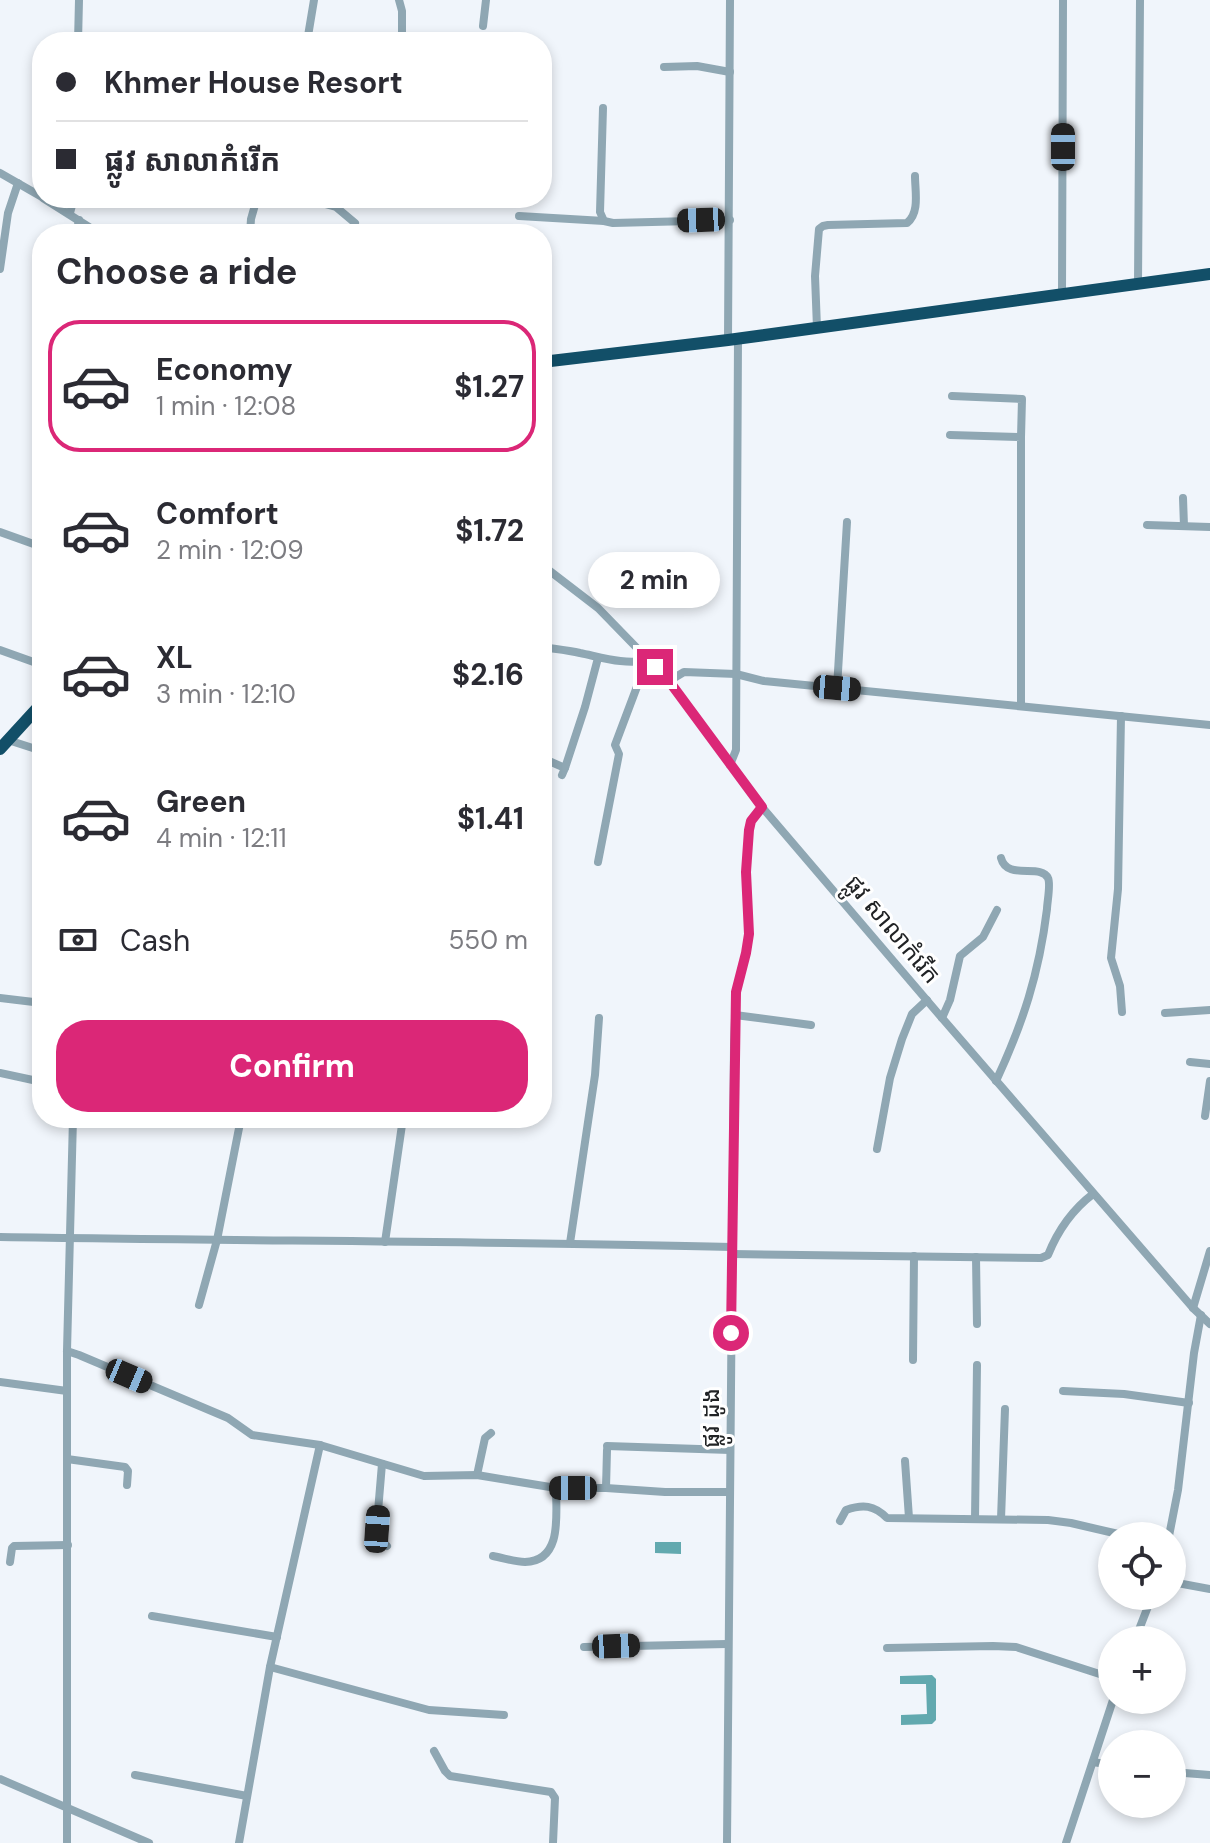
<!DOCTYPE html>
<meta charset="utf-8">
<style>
:root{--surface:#fff;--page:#f2f2f3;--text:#2b2b33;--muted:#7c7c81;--line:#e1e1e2;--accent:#db2777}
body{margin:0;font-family:"DM Sans","Noto Sans Khmer",sans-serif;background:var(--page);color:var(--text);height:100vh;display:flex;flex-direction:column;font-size:30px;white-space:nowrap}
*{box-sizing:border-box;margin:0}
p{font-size:26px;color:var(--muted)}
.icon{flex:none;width:44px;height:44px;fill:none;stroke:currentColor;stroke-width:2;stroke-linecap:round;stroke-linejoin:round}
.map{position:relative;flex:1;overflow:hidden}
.panel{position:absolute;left:32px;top:224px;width:520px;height:904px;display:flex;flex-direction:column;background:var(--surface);border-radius:32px;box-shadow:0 4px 12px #0003}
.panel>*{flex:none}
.guide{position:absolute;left:32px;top:32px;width:520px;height:176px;border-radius:32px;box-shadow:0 4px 12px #0003;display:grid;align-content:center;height:176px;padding:0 24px;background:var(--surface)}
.controls{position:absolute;left:1098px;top:1522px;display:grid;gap:16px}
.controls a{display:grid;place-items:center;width:88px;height:88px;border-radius:50%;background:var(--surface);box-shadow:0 4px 12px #0003;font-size:40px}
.end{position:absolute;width:36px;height:36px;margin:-18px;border:10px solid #db2777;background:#fff;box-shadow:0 0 0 4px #fff}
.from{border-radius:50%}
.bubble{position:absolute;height:56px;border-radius:28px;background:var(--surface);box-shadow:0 4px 12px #0003;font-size:26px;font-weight:700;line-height:56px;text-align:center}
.car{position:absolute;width:24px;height:48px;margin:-24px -12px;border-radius:10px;box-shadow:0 0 6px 2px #0007;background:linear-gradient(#222 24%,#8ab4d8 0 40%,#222 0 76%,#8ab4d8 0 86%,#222 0)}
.guide b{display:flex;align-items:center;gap:28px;height:76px;font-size:30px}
.guide b+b{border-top:2px solid var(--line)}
.guide i{width:20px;height:20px;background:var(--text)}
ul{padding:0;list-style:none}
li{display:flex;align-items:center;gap:24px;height:132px;margin:0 16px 12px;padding:0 8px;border:4px solid transparent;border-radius:32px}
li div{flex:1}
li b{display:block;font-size:30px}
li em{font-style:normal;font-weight:700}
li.on{border-color:var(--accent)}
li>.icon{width:72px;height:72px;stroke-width:1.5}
h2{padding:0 24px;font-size:36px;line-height:96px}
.pay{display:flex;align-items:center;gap:20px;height:88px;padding:0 24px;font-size:30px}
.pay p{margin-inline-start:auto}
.action{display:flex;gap:16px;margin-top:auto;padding:16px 24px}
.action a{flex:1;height:92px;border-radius:32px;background:var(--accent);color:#fff;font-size:32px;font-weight:700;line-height:92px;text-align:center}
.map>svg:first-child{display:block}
.water{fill:#62a9af}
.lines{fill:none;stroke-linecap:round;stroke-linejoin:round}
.minor{stroke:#8fa7b3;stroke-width:8}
.highway{stroke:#124f68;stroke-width:12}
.route{stroke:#db2777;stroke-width:10}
.labels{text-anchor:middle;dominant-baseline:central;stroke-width:6;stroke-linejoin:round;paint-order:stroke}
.street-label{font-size:24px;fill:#212325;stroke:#fff}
</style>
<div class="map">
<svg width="1210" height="1843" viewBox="0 0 1210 1843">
<rect width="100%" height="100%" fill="#f0f5fb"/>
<g class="water">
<path d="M655 1542H681V1554L655 1553Z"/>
<path d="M932 1675 936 1679V1720L932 1724 901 1725V1715L927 1714 926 1684H900V1676Z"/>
</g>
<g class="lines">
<g class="minor">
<path d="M399 0 402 11V42"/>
<path d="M483 26 486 0"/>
<path d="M78 42 79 0"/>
<path d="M307 42 314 0"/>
<path d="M664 67 697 66 730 72"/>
<path d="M603 108 600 212 604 221 613 223 730 220"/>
<path d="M0 173 42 197"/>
<path d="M43 198 100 234"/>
<path d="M303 198 336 207 355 223"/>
<path d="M70 213 74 198"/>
<path d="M519 216 604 221"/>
<path d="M76 234 79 220"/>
<path d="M250 234 251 219 257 198"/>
<path d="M0 269 8 213 18 183"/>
<path d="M1138 284 1140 0"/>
<path d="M1062 294 1063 0"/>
<path d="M817 328 815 276 819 229 823 226 828 225 907 223C920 213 915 191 915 176"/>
<path d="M728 340 730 0"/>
<path d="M952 396 1022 399 1021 437"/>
<path d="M950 435 1021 437V705"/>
<path d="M1183 498 1184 526"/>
<path d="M1147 525 1210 527"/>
<path d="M0 532 42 547"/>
<path d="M542 565 598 608 669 681 762 807 942 1018 1193 1308 1210 1324"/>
<path d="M542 647C555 649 568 650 580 653 604 658 625 665 649 660"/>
<path d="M0 650 42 665"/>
<path d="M669 681 684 672 736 674 764 681 1210 725"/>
<path d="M837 688 847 522"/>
<path d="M1121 716 1118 889 1111 958 1120 986 1122 1012"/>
<path d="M8 740 42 751"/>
<path d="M542 758 565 768 562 775"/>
<path d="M730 765 736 750 738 338"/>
<path d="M565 768 585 707 598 658"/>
<path d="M598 862 619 754 615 745 644 668 649 661"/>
<path d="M0 998 42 1003"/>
<path d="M1165 1013 1210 1010"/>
<path d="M735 1015 811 1025"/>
<path d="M942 1018 950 1000 960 956 983 937 997 910"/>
<path d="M1190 1062 1210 1064"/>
<path d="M0 1073 42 1082"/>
<path d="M996 1081C1023 1023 1039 974 1047 909 1047 903 1051 884 1048 878 1041 863 1007 881 1001 858"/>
<path d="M1205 1116 1210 1081"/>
<path d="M877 1149 890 1078 902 1039 912 1014 927 1000"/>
<path d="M0 1237C244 1241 488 1241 732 1247"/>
<path d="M385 1242 403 1118"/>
<path d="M570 1243 595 1075 599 1018"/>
<path d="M732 1254 1041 1258 1048 1255C1058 1230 1072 1210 1093 1194"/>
<path d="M976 1257 977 1324"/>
<path d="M199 1305 217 1240 241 1118"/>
<path d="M1193 1308 1210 1251"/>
<path d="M67 1351 79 1355 228 1418 252 1435 320 1445 424 1476 477 1475 556 1488H606L665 1492H730"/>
<path d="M913 1360 914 1256"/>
<path d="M0 1382 67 1391"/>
<path d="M1063 1391 1124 1394 1189 1403"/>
<path d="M607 1446 730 1450"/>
<path d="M67 1459 125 1467 128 1471 127 1485"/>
<path d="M905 1461 909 1518"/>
<path d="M382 1464 376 1535 387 1546"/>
<path d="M477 1475 485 1438 491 1433"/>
<path d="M606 1488 607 1450"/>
<path d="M975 1519 977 1365"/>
<path d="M1001 1519 1005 1409"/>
<path d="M840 1521 846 1510C863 1504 874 1505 887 1518L1048 1520 1071 1523 1127 1536"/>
<path d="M1169 1536 1178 1490 1194 1353 1201 1315"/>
<path d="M493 1556C504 1558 515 1562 525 1562 563 1561 556 1514 556 1488"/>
<path d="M10 1562 12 1548 14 1546 68 1545"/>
<path d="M1172 1582 1210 1589"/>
<path d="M152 1616 277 1637"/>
<path d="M1135 1640 1152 1596"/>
<path d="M584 1647 727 1644"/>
<path d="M887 1648 993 1646 1016 1647 1112 1678"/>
<path d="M270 1667 429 1710 504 1715"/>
<path d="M434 1751 445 1771 450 1776 551 1792 555 1798 553 1843"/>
<path d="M1093 1762 1112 1765"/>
<path d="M1172 1772 1210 1775"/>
<path d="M135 1775 247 1796"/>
<path d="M0 1779 149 1843"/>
<path d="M67 1843V1351L73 1118"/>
<path d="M239 1843 270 1667 320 1445"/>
<path d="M727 1843 734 1046 736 992 746 953 749 934 746 872 749 830 751 821 762 807"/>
<path d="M1066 1843 1113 1700"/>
</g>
<g class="highway">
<path d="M542 362 728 340 1210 274"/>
<path d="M0 749 42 703"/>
</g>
</g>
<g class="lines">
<path class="route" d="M655 667 669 681 762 807 751 821 749 830 746 872 749 934 746 953 736 992 731 1333"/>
</g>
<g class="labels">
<g class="street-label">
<text transform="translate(893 929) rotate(50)">ផ្លូវ សាលាកំរើក</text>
<text transform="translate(710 1418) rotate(-90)">ផ្លូវ ដូង</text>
</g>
</g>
</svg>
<div class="controls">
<a><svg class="icon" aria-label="locate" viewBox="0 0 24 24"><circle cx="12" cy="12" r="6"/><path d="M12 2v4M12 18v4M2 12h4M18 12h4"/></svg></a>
<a>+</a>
<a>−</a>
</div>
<i class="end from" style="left:731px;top:1333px"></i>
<i class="end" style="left:655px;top:667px"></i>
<div class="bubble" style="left:588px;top:552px;width:132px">2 min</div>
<i class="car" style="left:1063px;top:147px;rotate:0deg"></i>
<i class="car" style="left:701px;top:220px;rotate:268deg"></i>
<i class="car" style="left:837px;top:688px;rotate:95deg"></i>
<i class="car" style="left:129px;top:1376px;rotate:113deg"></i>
<i class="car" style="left:573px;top:1488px;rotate:270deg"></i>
<i class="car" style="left:377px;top:1529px;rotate:4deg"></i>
<i class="car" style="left:616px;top:1646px;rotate:88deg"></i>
<div class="guide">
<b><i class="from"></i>Khmer House Resort</b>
<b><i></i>ផ្លូវ សាលាកំរើក</b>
</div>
<section class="panel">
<h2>Choose a ride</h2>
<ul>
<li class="on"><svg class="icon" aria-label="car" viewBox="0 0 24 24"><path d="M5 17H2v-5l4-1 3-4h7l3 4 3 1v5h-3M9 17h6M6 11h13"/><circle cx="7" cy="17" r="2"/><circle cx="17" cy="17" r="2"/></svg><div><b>Economy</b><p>1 min · 12:08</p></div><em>$1.27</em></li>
<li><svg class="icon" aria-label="car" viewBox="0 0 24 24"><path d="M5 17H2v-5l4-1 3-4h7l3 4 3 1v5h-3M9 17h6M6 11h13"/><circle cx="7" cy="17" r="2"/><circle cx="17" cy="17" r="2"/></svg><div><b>Comfort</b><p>2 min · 12:09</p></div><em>$1.72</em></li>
<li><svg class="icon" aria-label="car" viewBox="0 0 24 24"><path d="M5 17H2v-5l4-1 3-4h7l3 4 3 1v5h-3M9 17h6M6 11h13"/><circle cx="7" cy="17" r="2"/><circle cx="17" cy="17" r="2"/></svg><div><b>XL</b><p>3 min · 12:10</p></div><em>$2.16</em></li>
<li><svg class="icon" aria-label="car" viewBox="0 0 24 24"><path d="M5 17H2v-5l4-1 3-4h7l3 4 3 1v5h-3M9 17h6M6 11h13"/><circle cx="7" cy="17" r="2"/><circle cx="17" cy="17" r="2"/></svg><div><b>Green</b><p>4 min · 12:11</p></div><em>$1.41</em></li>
</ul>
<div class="pay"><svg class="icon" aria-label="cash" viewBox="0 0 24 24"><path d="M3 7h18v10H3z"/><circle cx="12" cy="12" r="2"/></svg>Cash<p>550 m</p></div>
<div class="action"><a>Confirm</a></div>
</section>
</div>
